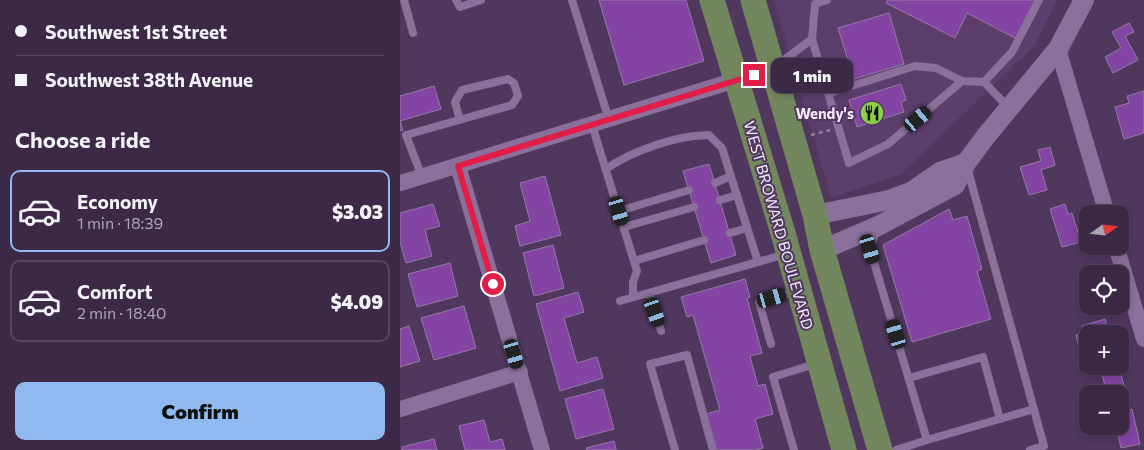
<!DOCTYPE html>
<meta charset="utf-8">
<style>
:root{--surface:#3c2946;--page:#473551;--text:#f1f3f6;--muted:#aca6b3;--line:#55455f;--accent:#90b9f0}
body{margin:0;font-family:Commissioner,sans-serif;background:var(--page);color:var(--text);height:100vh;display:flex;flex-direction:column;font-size:19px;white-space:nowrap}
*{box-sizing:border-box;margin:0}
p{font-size:16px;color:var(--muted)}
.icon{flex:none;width:28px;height:28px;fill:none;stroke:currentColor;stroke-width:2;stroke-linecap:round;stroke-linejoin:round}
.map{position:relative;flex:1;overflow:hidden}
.details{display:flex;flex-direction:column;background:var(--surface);width:400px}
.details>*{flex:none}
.hud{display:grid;align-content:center;height:110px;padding:0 15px;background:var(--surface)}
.needle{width:32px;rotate:75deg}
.buttons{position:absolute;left:679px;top:205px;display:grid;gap:10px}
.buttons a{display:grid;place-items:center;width:50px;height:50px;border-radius:10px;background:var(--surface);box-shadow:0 2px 8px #0003,0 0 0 1px var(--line);font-size:25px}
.end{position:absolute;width:22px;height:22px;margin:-11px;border:6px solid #e11d48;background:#fff;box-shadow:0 0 0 2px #fff}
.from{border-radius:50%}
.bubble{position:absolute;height:35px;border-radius:10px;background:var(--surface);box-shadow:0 2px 8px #0003,0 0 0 1px var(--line);font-size:16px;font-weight:800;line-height:35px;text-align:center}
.car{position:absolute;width:15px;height:30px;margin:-15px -8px;border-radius:6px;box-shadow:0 0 4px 1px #0007;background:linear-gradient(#222 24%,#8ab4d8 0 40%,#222 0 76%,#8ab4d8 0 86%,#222 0)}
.hud b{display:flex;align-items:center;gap:18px;height:48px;font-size:19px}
.hud b+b{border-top:1px solid var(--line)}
.hud i{width:12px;height:12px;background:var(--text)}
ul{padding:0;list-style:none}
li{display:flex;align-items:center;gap:15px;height:82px;margin:0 10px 8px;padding:0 5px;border:2px solid var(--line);border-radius:10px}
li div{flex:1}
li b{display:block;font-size:19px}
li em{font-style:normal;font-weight:800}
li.on{border-color:var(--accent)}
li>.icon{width:45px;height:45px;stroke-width:1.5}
h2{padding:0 15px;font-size:22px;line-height:60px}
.primary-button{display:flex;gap:10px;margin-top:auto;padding:10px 15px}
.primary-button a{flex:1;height:58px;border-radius:10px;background:var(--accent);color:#111;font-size:20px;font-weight:800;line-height:58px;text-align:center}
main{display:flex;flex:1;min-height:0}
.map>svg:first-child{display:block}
.built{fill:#5b3e6c}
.building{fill:#8344a4;stroke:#957aa6}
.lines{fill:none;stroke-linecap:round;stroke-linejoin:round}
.path{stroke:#907d9c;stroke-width:2.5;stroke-dasharray:4 4;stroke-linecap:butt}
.service{stroke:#8b709b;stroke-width:8}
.minor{stroke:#8b709b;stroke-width:16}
.tertiary{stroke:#8b709b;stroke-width:20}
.primary{stroke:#73875e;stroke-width:25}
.route{stroke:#e11d48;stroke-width:6}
.labels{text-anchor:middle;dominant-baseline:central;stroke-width:4;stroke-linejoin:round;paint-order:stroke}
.poi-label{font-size:15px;font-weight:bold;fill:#f5e9fc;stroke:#50375e;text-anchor:end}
.street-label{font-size:15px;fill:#f5e9fc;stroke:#50375e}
</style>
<main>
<section class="details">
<div class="hud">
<b><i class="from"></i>Southwest 1st Street</b>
<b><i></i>Southwest 38th Avenue</b>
</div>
<h2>Choose a ride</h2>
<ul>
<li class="on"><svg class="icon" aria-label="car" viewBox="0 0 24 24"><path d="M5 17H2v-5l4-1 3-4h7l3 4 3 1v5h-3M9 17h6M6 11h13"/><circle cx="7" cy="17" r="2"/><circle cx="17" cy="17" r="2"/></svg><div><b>Economy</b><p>1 min · 18:39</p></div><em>$3.03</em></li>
<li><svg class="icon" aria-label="car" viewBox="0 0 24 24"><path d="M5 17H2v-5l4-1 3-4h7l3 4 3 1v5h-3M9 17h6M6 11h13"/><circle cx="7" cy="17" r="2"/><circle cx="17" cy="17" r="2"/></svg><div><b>Comfort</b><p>2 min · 18:40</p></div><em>$4.09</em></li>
</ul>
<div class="primary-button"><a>Confirm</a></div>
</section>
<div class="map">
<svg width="744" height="450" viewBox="0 0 744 450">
<rect width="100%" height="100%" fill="#50375e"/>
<path class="built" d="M374 0H657L635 45 501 174 431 198Z"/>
<g class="building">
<path d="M199 0H286L304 61 224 85Z"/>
<path d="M488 0H637L617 39 567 13 555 38 486 3Z"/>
<path d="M489 13 504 64 454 79 438 28Z"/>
<path d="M729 23 734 32 725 36 738 60 713 73 705 57 721 48 712 32Z"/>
<path d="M501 84 506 100 501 102 504 112 457 127 449 100Z"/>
<path d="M34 86 41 109 0 121 3 130 0 131V96Z"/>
<path d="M744 91V133L724 139 715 107 729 103 727 96Z"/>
<path d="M650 147 655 165 641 170 647 190 629 195 620 167 641 161 638 150Z"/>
<path d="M309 164 336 255 311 263 283 171Z"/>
<path d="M145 176 161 235 120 246 115 226 130 221 120 183Z"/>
<path d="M33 204 40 226 25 230 32 256 6 263 0 242V213Z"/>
<path d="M665 204 668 214 672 213 681 242 662 247 650 209Z"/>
<path d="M549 209 553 220 567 216 582 269 577 271 591 319 512 342 483 245Z"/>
<path d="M153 245 164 288 134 296 123 253Z"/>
<path d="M50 263 58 296 17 307 8 274Z"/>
<path d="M345 279 350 297 347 298 362 353 350 356 358 386 365 384 373 414 355 419 363 448 355 450H316L306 414 320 410 293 315 287 317 281 297Z"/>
<path d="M178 292 184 312 164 318 177 363 197 357 203 378 160 391 136 304Z"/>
<path d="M64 306 76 348 34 360 21 318Z"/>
<path d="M705 319 709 334H688V349L680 351 676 335 684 333 682 326Z"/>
<path d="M9 326 20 361 0 367V329Z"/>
<path d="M719 369 727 395 720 397V394H707L702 374Z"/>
<path d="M203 389 214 429 176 439 165 399Z"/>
<path d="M732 409 740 444 721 448 716 426H720V412Z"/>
<path d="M84 420 90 442 102 439 105 450H65L59 426Z"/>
<path d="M34 439 37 450H2V447Z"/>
<path d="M214 441 216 450H187L186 448Z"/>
</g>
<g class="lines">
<path class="path" d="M411 135 430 130"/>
<g class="service">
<path d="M4 0 13 33"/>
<path d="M56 0 60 7 81 0"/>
<path d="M172 0 209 120"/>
<path d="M412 39 449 163 488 144 562 81"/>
<path d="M376 66 412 39 415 4 427 0"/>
<path d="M429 93 515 66 536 68 562 81 584 82"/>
<path d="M609 108 584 82 612 52 639 0"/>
<path d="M192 125 237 271 233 282V297"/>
<path d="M567 167 644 446 630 450"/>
<path d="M206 169C232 151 277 135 309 135L322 148 358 262"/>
<path d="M22 177 6 135 112 105 118 96 114 83 108 79 62 90 55 102 60 120"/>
<path d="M315 183 331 176"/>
<path d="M320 200 337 195"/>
<path d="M219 211 289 190"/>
<path d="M224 227 294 207"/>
<path d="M476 230 470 249 527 440 496 450"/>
<path d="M330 233 347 228"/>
<path d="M234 261 304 240"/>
<path d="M249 293 261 331"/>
<path d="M220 301 386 254"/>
<path d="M371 344 359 302 397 291"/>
<path d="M509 378 583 357 600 419"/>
<path d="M527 440 634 409"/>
<path d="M275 450 250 364 287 355 313 450"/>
<path d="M394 450 373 377 415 364"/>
</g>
<g class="minor">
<path d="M658 49 707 214"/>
<path d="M58 166 142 450"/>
<path d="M0 183 372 69"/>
<path d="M716 246 744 339"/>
<path d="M0 409 120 372"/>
</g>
<g class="tertiary">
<path d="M415 215 489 200 511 192 540 172 566 163"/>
<path d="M422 250 478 226 555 185 566 163 586 136 658 49 684 0"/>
</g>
<g class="primary">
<path d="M312 0 383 233 444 450"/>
<path d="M353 0 415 215 422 250 480 450"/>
</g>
</g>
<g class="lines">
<path class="route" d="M93 284 58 166 354 75"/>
</g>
<defs>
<g id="restaurant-disc" transform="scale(1.25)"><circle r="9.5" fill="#89cf48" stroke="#50375e"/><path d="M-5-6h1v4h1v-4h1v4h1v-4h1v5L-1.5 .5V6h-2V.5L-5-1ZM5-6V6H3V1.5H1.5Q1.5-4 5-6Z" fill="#111"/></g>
</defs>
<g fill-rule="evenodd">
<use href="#restaurant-disc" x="472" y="113"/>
</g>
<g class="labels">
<g class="poi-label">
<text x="454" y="113">Wendy's</text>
</g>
<g class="street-label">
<text transform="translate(379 225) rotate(74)">WEST BROWARD BOULEVARD</text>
</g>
</g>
</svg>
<div class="buttons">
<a><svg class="needle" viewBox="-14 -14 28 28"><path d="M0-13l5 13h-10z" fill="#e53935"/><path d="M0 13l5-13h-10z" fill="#aca6b3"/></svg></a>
<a><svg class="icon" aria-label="locate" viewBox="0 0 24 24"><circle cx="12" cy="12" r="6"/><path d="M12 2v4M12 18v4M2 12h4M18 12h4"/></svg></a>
<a>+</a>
<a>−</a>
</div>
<i class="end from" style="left:93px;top:284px"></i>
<i class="end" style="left:354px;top:75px"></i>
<div class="bubble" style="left:371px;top:58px;width:82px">1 min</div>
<i class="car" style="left:518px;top:119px;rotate:50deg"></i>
<i class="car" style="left:219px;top:211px;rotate:163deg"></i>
<i class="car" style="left:470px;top:249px;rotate:163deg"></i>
<i class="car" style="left:372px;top:298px;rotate:74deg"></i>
<i class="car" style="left:255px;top:312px;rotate:161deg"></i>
<i class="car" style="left:496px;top:334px;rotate:343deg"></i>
<i class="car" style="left:114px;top:354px;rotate:163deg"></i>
</div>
</main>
